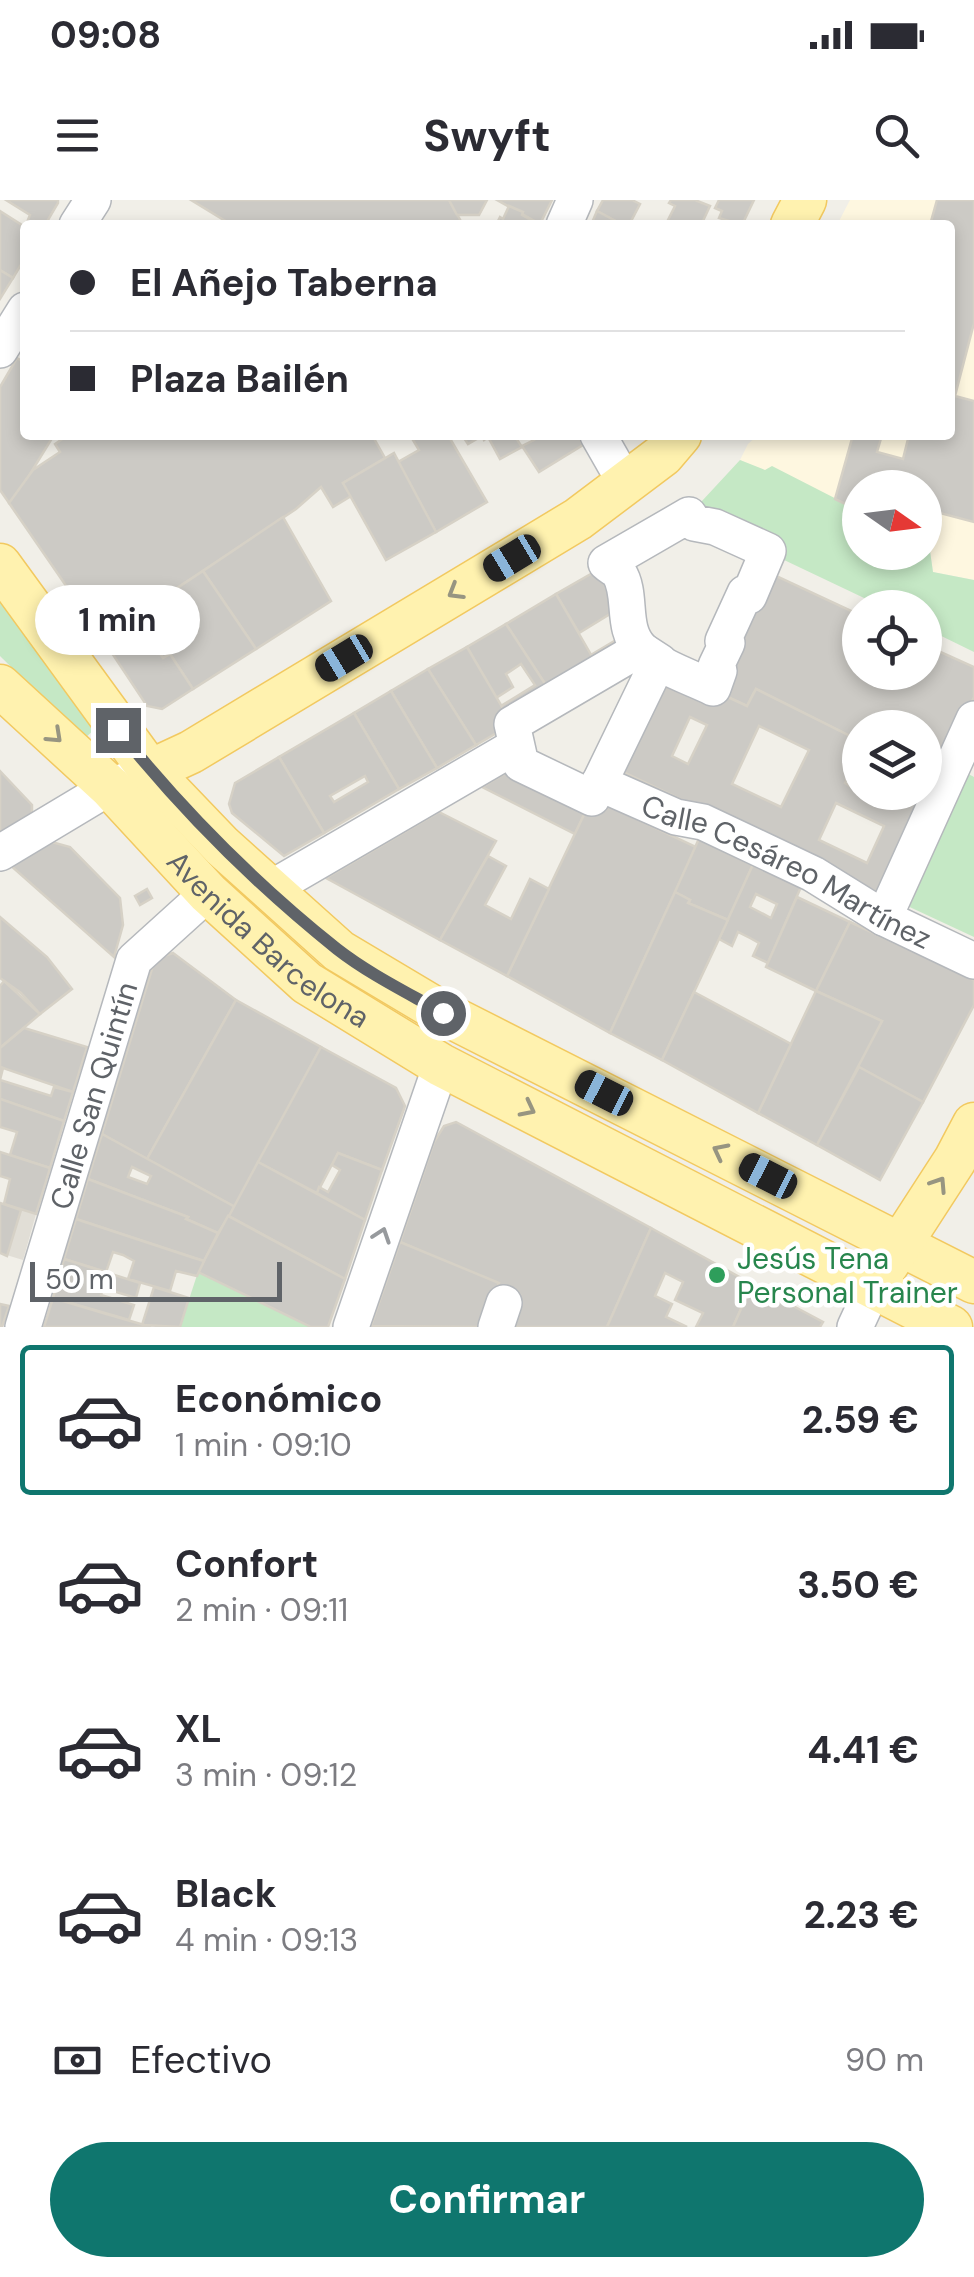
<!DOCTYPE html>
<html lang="es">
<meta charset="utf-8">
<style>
:root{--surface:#fff;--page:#f7f7f7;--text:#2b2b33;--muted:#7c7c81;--line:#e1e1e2;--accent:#0f766e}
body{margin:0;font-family:"DM Sans",sans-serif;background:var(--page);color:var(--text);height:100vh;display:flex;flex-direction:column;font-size:38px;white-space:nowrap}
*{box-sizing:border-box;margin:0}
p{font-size:32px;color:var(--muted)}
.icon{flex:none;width:55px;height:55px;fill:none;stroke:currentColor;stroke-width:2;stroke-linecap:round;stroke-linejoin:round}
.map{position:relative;height:1127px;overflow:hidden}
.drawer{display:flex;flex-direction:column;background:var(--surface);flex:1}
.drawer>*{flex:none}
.hud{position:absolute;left:20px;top:20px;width:935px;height:220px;border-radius:10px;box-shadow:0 5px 15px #0003;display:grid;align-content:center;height:220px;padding:0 50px;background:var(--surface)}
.needle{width:65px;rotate:104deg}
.fabs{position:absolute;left:842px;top:270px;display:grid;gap:20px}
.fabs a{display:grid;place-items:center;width:100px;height:100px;border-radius:50%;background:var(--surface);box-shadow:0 5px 15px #0003;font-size:50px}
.scale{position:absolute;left:30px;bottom:25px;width:252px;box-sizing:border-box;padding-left:10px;border:5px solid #5f6368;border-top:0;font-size:28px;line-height:35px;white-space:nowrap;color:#5f6368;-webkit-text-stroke:8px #fff;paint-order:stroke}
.end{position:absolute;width:45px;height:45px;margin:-22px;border:12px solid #5f6368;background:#fff;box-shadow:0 0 0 5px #fff}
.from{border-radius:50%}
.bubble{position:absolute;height:70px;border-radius:35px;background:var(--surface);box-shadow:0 5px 15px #0003;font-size:32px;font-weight:700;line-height:70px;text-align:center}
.car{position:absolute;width:30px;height:60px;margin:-30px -15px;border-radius:12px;box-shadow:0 0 8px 2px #0007;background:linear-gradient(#222 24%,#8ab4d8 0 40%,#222 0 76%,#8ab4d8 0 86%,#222 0)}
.hud b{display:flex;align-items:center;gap:35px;height:95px;font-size:38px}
.hud b+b{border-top:2px solid var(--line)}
.hud i{width:25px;height:25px;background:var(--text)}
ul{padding:18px 0 0;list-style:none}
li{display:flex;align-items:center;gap:30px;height:150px;margin:0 20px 15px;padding:0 30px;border:5px solid transparent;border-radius:10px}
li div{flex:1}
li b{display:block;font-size:38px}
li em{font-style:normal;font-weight:700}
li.on{border-color:var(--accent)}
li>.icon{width:90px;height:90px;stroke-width:1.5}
.pay{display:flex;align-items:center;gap:25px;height:110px;padding:0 50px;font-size:38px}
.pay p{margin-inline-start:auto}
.action{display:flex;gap:20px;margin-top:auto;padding:20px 50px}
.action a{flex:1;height:115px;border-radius:60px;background:var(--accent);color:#fff;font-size:40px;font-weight:700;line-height:115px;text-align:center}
.status{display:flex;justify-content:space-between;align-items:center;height:70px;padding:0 50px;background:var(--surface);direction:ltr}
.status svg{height:28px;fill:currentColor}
header{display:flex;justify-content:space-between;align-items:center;height:130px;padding:0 50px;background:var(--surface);font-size:45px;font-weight:700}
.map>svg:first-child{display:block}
.commercial{fill:#fef7e0}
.education{fill:#e1ded6}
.green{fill:#c5e8c5}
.building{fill:#cccac5;stroke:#d6d1c6;stroke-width:2.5;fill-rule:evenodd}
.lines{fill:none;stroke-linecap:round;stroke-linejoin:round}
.minor-casing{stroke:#b5b8bc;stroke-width:38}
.major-casing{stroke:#f2c960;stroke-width:45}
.minor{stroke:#fff;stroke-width:35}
.major{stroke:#fff2af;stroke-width:42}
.oneway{stroke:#979581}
.oneway2{stroke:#979a9d}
.route{stroke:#5f6368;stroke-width:12}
.leisure-dot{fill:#2e9e5b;stroke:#fff;stroke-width:4}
.labels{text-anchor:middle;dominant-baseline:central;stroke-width:9;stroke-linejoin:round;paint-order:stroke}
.street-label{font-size:30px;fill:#5f6368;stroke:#fff}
.leisure-label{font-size:30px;fill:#27864d;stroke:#fff;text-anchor:start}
</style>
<div class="status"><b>09:08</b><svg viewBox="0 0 49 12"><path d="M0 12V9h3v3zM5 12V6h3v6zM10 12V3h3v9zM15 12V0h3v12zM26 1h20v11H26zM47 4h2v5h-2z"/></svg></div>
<header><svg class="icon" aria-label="menu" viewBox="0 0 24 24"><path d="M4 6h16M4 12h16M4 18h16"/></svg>Swyft<svg class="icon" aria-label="search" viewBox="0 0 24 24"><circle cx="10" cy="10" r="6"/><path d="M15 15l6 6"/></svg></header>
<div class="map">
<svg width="974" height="1127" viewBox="0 0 974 1127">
<rect width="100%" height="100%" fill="#f1efe8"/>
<path class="commercial" d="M850 0H974V380L933 372 929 344 925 342V288H860V311L740 260 748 244 758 235H950V25H837Z"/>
<path class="education" d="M0 1003 36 1014 23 1060 0 1053Z"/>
<g class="green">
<path d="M740 260 765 270 772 266 860 311V352H925V342L929 344 933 372 974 380V452L925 428V408L883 407 689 315Z"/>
<path d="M0 398 96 528 84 539 0 456Z"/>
<path d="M963 571 974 577V737L901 703Z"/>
<path d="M198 1072 311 1127H180Z"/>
</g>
<g class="building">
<path d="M6 0H58V3L45 25 25 27 30 15Z"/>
<path d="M191 0H449L463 25H232Z"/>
<path d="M449 0H487L479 15H457Z"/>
<path d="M497 0H552L540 24Z"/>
<path d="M603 0H632L640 4 629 25H623L597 11Z"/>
<path d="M671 0H695L710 6 702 23 707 25H670L667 22 675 6 669 3Z"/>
<path d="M719 0H754L742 25 719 18 722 11 715 8Z"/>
<path d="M937 0H974V123L955 196 974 201V322L925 309V288H860V311L835 299 853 235H882L877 252 903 259 909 235H950V25H930Z"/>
<path d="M509 6 523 12 522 15 540 25H496L500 17 503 19Z"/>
<path d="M0 11 25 27V58L13 78 0 70Z"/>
<path d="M597 11 623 25H591Z"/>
<path d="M0 70 13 78 0 99Z"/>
<path d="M17 158 25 163V235H54L16 297 9 303 0 290V187Z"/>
<path d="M68 235H372L385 258 343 283 351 296 333 307 321 287 296 309 102 438 9 303 33 270 60 252 55 244Z"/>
<path d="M410 235H448L487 302 436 332 398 262 419 250Z"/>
<path d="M462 235H487L488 237 484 240 482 236 468 244Z"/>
<path d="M487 235H514L522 247 500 259Z"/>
<path d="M531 235H578L583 245 539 272 522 246 534 240Z"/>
<path d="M394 253 436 332 386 360 343 283Z"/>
<path d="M283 317 331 401 256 449 203 371Z"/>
<path d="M603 367 640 449 601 472 591 455 616 440 615 411 579 433 556 394Z"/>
<path d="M761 369 860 415V472H925V445L974 467V497L939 574 925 568V528H860V541L756 489 747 506 714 491Z"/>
<path d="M203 371 256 449 193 489 170 454 163 458 135 416Z"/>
<path d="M556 394 601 472 555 499 506 424Z"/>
<path d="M135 416 163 458 170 454 193 489 162 509 147 506 102 438Z"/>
<path d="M506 424 555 499 512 524 501 506 535 485 521 464 506 474 513 487 496 498 467 447Z"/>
<path d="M467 447 512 524 476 545 428 469Z"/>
<path d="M657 464 747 506 756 489 860 541V560L857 558 845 583 860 592 894 605 899 592H925V568L939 574 883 695 608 565ZM690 517 707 525 688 564 672 556ZM759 526 809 550 781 607 732 584ZM836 603 884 626 867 663 819 640Z"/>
<path d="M428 469 476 545 437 568 391 491Z"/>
<path d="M391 491 437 568 399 589 354 513Z"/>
<path d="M354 513 399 589 324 633 279 557ZM365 576 368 582 334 602 330 596Z"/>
<path d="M279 557 324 633 284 656 232 613 229 604 235 583Z"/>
<path d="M521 564 592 598 575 634 482 587Z"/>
<path d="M0 571 32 605V613L0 634Z"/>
<path d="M592 598 696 647 610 833 507 776Z"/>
<path d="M439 612 496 641 440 740 326 678Z"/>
<path d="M702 632 756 658 728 720 688 703 690 700 675 692Z"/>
<path d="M48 641 70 647 120 698 123 725 114 757 10 665Z"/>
<path d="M488 656 506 666 485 705 511 719 530 679 549 689 507 776 440 740Z"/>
<path d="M756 658 804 680 768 763 753 756 759 743 750 738 738 732 732 746 719 739ZM756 694 777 704 771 718 750 707Z"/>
<path d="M147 689 152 698 140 705 135 696Z"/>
<path d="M675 692 690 700 688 703 728 720 662 860 610 833Z"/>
<path d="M797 697 850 722 816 791 766 767Z"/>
<path d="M0 717 47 757 72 789 40 814 21 793 0 778Z"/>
<path d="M850 722 974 780V805L923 902 857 866 882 821 816 791Z"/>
<path d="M173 753 236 800 147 959 102 934 155 759Z"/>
<path d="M4 781 40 814 0 848V786Z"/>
<path d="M816 791 882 821 817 945 758 913Z"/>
<path d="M694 792 791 844 758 913 662 860Z"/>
<path d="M236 800 321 847 235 1007 147 959Z"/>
<path d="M24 828 87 847 73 892 0 867V848Z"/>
<path d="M321 847 396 888 405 906 382 970 338 953 317 993 258 962Z"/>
<path d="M0 867 3 868 0 880 51 896 54 887 73 892 64 921 0 899Z"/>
<path d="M859 867 923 902 880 980 817 945Z"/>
<path d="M0 899 64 921 50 968 10 955 17 932 0 927Z"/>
<path d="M456 922 651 1028 607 1127H508L520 1095 400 1042 434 942 444 926Z"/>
<path d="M102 934 235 1007 218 1033 186 1019 188 1017 88 979ZM132 967 151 976 147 984 128 977Z"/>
<path d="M0 952 50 968 36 1014 4 1004 10 979 0 976Z"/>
<path d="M338 953 382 970 365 1020 317 993 319 987 328 992 340 970 332 965Z"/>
<path d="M258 962 365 1020 345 1079 229 1016Z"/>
<path d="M88 979 188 1017 186 1019 218 1033 204 1061 76 1019Z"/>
<path d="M0 1003 21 1010 7 1056 0 1053Z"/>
<path d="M228 1016 345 1079 328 1127H311L198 1072Z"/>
<path d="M76 1019 194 1058 204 1061 197 1076 176 1071 170 1091 128 1079 134 1061 123 1055 113 1052 106 1072 64 1059Z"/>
<path d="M651 1028 752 1084 733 1127H696L703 1113 675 1100 683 1082 665 1073 655 1096 672 1104 666 1117 687 1127H607Z"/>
<path d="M400 1042 499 1083 485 1127 371 1126Z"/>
<path d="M64 1059 140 1083 136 1098 103 1088 101 1095 134 1105 129 1120 53 1098Z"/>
<path d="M752 1084 823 1122 820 1127H733Z"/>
<path d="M154 1087 189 1098 180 1127 142 1125Z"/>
<path d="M53 1098 103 1113 151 1127H44Z"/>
<path d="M0 1104 9 1106 2 1127H0Z"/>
</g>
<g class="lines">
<g class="minor-casing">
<g id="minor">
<path d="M77 25 93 0"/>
<path d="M564 25 575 0"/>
<path d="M0 150 25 110"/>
<path d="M598 235 626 284"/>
<path d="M689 315 694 323 715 327 768 351 749 396 745 393 723 441 727 443 716 466 719 471 713 488C691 477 658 467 641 449 620 428 633 395 619 373 616 369 610 367 606 363Z"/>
<path d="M640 449 660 462 657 464 592 598 521 564 512 524Z"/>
<path id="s1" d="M599 583 676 617 703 622 813 674 884 718 974 761"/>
<path d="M0 653 110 587 134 577"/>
<path d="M270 689 516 546"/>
<path d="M884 718 974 519"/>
<path id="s2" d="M23 1127 134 760 208 693"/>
<path d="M351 1127 441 865"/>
<path d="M496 1127 504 1103"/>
<path d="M855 1127 874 1086"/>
</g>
</g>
<g class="major-casing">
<g id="major">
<path d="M792 25 805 0"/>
<path d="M0 365 150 571 222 646 339 751 443 813 974 1082"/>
<path id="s3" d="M0 486 110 587 208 693 307 783 441 865 951 1127"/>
<path d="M150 571 191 552 578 319 663 255 680 235"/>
<path d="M887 1065 955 960 974 924"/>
</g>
</g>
<use href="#minor" class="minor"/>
<use href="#major" class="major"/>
</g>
<defs><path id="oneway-chevron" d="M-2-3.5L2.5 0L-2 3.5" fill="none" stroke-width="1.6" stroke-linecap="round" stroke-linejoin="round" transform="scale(2.5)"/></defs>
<g class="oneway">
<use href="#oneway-chevron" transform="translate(455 392) rotate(149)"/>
<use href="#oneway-chevron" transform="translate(55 536) rotate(43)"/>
<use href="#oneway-chevron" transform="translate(528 909) rotate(27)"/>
<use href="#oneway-chevron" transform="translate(720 951) rotate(-153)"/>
<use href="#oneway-chevron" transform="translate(939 984) rotate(-57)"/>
</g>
<use class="oneway2" href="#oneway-chevron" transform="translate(382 1035) rotate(-71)"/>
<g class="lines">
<path class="route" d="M118 530C182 610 257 685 337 749 369 774 408 793 443 813"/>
</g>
<circle class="leisure-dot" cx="717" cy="1075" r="10"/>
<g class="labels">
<g class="street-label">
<text stroke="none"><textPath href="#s1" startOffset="208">Calle Cesáreo Martínez</textPath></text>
<text stroke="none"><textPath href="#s3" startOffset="370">Avenida Barcelona</textPath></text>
<text stroke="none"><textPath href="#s2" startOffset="242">Calle San Quintín</textPath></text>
</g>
<g class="leisure-label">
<text x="737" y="1058">Jesús Tena<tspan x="737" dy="34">Personal Trainer</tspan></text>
</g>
</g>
</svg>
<div class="fabs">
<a><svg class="needle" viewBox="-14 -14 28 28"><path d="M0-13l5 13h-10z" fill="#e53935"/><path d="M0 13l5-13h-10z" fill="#7c7c81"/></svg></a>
<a><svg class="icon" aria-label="locate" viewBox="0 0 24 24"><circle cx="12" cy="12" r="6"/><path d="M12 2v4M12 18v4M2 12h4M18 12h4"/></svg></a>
<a><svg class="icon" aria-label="layers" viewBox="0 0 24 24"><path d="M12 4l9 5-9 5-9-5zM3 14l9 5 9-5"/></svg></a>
</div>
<div class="scale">50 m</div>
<i class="end from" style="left:443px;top:813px"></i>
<i class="end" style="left:118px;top:530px"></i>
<div class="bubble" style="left:35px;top:385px;width:165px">1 min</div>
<i class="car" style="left:512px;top:358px;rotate:239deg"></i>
<i class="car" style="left:344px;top:458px;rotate:239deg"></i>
<i class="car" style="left:604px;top:893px;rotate:297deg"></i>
<i class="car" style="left:768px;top:976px;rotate:297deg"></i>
<div class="hud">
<b><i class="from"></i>El Añejo Taberna</b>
<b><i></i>Plaza Bailén</b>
</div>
</div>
<section class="drawer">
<ul>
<li class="on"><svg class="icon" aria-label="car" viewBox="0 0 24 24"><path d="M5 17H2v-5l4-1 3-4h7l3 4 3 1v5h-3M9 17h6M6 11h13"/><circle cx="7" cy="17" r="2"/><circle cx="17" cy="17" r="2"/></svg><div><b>Económico</b><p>1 min · 09:10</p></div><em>2.59 €</em></li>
<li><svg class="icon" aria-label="car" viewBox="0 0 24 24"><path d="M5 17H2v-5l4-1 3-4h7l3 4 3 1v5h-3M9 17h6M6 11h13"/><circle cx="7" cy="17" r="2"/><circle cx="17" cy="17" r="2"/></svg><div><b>Confort</b><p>2 min · 09:11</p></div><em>3.50 €</em></li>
<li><svg class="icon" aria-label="car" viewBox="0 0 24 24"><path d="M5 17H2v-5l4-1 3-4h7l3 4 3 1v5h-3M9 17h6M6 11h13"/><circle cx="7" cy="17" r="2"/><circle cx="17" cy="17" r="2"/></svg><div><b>XL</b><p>3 min · 09:12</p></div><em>4.41 €</em></li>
<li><svg class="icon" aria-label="car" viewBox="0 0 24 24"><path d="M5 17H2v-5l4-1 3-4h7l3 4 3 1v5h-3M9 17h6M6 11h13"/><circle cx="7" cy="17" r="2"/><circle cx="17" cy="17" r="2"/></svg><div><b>Black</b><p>4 min · 09:13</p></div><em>2.23 €</em></li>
</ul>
<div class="pay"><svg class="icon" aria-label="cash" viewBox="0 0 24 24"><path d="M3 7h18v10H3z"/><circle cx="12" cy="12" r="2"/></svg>Efectivo<p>90 m</p></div>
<div class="action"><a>Confirmar</a></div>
</section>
